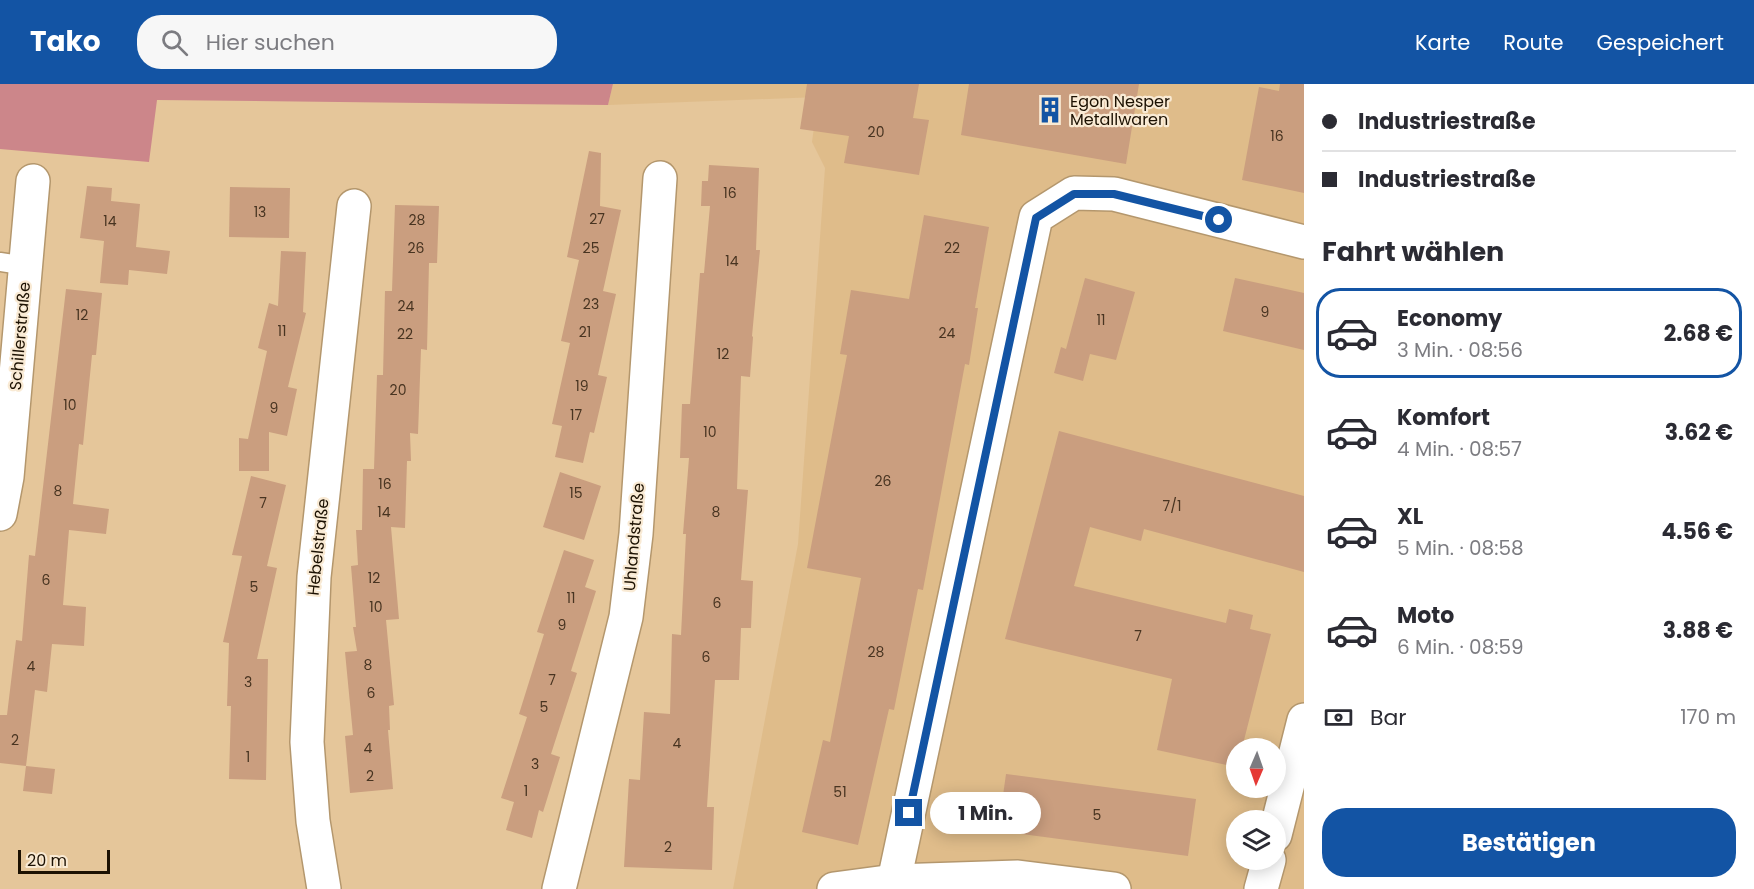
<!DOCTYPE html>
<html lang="de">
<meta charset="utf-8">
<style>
:root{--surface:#fff;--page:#f7f7f7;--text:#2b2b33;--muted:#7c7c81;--line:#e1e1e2;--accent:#1354a4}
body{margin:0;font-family:Poppins,sans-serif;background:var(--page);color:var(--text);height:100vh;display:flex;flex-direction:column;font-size:22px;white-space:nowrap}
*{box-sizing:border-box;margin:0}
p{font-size:20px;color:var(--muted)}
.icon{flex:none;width:33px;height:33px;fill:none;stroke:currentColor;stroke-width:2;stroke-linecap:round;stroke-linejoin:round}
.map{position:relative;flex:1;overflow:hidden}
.sheet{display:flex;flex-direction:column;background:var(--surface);width:450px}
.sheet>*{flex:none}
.hud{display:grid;align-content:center;height:132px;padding:0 18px;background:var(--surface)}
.needle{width:39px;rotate:182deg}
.buttons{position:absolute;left:1226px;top:654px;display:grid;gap:12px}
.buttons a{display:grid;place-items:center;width:60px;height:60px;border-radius:50%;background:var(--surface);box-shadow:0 3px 15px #0003;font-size:30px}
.scale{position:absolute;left:18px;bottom:15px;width:92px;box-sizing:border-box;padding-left:6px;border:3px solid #1c1102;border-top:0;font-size:16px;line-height:21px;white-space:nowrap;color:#1c1102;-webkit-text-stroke:4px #f9ead4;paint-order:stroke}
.end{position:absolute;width:27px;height:27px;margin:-14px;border:8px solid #1354a4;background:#fff;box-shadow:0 0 0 3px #fff}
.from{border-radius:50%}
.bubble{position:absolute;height:42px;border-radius:21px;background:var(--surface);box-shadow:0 3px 15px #0003;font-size:20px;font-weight:700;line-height:42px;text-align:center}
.hud b{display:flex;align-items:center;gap:21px;height:57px;font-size:22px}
.hud b+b{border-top:2px solid var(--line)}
.hud i{width:15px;height:15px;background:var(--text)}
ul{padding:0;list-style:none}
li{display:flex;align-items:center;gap:18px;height:90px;margin:0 12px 9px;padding:0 6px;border:3px solid transparent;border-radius:24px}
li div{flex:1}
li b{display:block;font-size:22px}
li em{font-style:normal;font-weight:700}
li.on{border-color:var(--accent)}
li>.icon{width:54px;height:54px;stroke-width:1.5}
h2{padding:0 18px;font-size:27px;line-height:72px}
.pay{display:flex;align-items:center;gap:15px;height:66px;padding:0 18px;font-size:22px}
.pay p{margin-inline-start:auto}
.button{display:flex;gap:12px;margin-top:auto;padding:12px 18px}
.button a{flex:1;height:69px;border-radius:24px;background:var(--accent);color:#fff;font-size:24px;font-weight:700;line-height:69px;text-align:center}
header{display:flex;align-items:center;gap:36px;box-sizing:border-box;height:84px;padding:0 30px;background:var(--accent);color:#fff}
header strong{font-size:28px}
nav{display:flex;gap:33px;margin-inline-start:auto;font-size:21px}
.search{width:420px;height:54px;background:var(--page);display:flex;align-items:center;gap:15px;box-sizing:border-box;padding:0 21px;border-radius:24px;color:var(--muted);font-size:22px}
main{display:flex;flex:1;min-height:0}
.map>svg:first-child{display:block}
.built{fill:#dfbc8a;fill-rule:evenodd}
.green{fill:#cc868a}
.building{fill:#ca9e7f}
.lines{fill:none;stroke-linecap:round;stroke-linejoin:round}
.service-casing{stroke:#b4976d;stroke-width:21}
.minor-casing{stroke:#b4976d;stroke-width:36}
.service{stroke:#fff;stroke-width:18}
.minor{stroke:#fff;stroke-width:33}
.route{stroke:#1354a4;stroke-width:8}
.labels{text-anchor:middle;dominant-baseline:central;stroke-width:4.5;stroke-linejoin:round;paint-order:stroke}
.number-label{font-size:14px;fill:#483421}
.poi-label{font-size:16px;fill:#1c1102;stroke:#f9ead4;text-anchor:start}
.street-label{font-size:16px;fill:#1c1102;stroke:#f9ead4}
</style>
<header>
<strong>Tako</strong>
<div class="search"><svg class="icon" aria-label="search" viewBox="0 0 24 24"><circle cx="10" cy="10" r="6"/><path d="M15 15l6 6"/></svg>Hier suchen</div>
<nav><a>Karte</a><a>Route</a><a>Gespeichert</a></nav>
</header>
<main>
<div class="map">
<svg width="1304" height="805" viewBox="0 0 1304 805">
<rect width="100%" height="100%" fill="#e5c69a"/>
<path class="built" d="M613 0H1304V805H733L798 460 825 84 812 58 818 13 608 21ZM1236 664H1275V704H1236ZM1236 736H1275V776H1236Z"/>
<path class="green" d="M0 0H613L608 21 157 16 149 78 0 65Z"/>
<g class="building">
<path d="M807 0H919L913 34 929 36 919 91 844 79 849 52 800 45Z"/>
<path d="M969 0H1139L1126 80 961 51Z"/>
<path d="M1280 0H1304V109L1242 96 1259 3 1279 7Z"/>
<path d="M589 67 601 69 600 122 621 126 603 207 616 210 598 291 607 293 594 349 590 348 583 379 555 373 562 342 552 340 570 259 561 257 579 176 567 173Z"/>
<path d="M709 81 759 84 756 166H760L752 252 753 253 750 293 741 292 737 405 748 406 741 496 753 497 751 544H741L739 596H715L707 723H714L712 786 624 783 629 695 640 696 644 628 670 630 672 550 681 551 686 450H683L689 374H680L682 320H690L700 189H704L710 122H701L702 97H708Z"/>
<path d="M87 102 112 104 111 117 140 120 136 163 170 167 167 190 129 186 128 201 100 199 104 157 80 154Z"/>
<path d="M230 103 290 104 289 154 229 153Z"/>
<path d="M395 121 439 122 437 179H429L427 266 421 265 418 350 410 349 411 377H407L405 444 391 443 399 535 386 536 394 621 389 622 390 646H388L393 705 350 709 345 652 353 651 345 568 357 567 353 543H356L351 482 358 481 356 446H362L363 385H374L377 291H383L385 207H392Z"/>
<path d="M924 131 989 143 975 224H978L969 281 965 280 923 506 918 505 894 626 889 625 858 761 802 748 823 656 830 658 861 494 807 484 847 271 840 270 851 206 909 215Z"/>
<path d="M281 167 306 168 303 228 306 229 288 303 297 305 287 352 269 348V387H239V354L248 355 267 267 258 264 269 219 278 222Z"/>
<path d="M1085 194 1135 208 1116 276 1090 270 1083 297 1054 289 1061 263 1066 265Z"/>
<path d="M1235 194 1304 209V266L1223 247Z"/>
<path d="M66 205 102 209 96 271H92L83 361 79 360 73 420 109 425 106 450 69 446 63 521 86 523 84 562 52 560 47 608 35 606 26 682 0 679V631H7L16 556 22 557 29 471 35 472Z"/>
<path d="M1059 347 1304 412V488L1144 445 1141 457 1090 443 1074 502 1226 539 1229 525 1253 531 1250 545 1271 550 1242 664H1236V683L1157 666 1172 595 1005 555Z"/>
<path d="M560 388 601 402 584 456 543 443Z"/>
<path d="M251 392 286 401 267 482 277 484 257 575H268L266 696 229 695 231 622H227L229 559 223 558 242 472 232 471Z"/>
<path d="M564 466 594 476 585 503 596 507 571 587 577 589 551 670 560 673 543 728 539 726 532 754 506 746 514 718 501 714 527 633 519 630 544 550 537 548Z"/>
<path d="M26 682 55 685 52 710 23 707Z"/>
<path d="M1006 690 1196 715 1188 772 998 747Z"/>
</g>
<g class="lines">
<g class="service-casing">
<path id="service" d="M0 178 27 182"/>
</g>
<g class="minor-casing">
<g id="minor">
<path d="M0 430 7 393 33 97"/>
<path d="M1275 751 1304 636"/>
<path d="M894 797 1036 133 1074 109 1114 110 1304 158"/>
<path d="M324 805 313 737 307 658 314 493 354 122"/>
<path d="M559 805 626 533 636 450 660 94"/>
<path d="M834 805 894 797 1018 793 1114 805"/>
<path d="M1261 805 1269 776"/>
</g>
</g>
<use href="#service" class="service"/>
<use href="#minor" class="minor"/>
</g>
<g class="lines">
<path class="route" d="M909 729 1036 134 1074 110H1114L1219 136"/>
</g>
<defs>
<g id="building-bare" transform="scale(2.07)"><path d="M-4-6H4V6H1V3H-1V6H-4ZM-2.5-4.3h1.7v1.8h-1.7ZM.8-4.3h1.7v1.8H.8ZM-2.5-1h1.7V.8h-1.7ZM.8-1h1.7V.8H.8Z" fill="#1354a4" stroke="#f9ead4" stroke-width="2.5" paint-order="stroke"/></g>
</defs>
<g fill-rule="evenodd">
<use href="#building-bare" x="1050" y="26"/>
</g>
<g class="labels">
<g class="number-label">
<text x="876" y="48">20</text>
<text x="1277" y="52">16</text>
<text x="730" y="109">16</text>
<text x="260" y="128">13</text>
<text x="597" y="135">27</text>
<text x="417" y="136">28</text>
<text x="110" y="137">14</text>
<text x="416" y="164">26</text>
<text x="591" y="164">25</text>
<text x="952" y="164">22</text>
<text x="732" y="177">14</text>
<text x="591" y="220">23</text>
<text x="406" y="222">24</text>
<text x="1265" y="228">9</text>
<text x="82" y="231">12</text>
<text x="1101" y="236">11</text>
<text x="282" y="247">11</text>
<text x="585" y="248">21</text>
<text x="947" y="249">24</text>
<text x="405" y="250">22</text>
<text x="723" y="270">12</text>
<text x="582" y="302">19</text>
<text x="398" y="306">20</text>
<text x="70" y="321">10</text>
<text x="274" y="324">9</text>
<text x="576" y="331">17</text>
<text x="710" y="348">10</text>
<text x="883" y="397">26</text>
<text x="385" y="400">16</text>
<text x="58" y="407">8</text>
<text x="576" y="409">15</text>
<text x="263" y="419">7</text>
<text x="1172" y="422">7/1</text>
<text x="384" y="428">14</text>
<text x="716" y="428">8</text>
<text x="374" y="494">12</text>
<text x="46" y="496">6</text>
<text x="254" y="503">5</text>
<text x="571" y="514">11</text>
<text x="717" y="519">6</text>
<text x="376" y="523">10</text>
<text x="562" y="541">9</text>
<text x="1138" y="552">7</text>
<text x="876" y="568">28</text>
<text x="706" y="573">6</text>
<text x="368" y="581">8</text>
<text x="31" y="582">4</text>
<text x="552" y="596">7</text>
<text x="248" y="598">3</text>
<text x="371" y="609">6</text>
<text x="544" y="623">5</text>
<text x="15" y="656">2</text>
<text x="677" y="659">4</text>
<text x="368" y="664">4</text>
<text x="248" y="673">1</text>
<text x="535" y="680">3</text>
<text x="370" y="692">2</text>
<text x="526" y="707">1</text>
<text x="840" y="708">51</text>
<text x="1097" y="731">5</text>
<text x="668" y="763">2</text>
</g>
<g class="poi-label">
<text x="1070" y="17">Egon Nesper<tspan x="1070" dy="18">Metallwaren</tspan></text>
</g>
<g class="street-label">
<text transform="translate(20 252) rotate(-85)">Schillerstraße</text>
<text transform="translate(634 453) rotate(-85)">Uhlandstraße</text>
<text transform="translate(318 463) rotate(-84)">Hebelstraße</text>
</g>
</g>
</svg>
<div class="buttons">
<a><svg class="needle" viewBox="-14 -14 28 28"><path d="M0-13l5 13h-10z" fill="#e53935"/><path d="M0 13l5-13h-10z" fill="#7c7c81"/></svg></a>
<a><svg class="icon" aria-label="layers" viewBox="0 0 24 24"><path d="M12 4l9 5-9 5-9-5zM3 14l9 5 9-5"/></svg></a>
</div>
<div class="scale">20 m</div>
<i class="end from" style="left:1219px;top:136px"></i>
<i class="end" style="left:909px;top:729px"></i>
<div class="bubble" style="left:930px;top:708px;width:111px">1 Min.</div>
</div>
<section class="sheet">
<div class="hud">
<b><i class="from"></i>Industriestraße</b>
<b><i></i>Industriestraße</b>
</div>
<h2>Fahrt wählen</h2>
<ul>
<li class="on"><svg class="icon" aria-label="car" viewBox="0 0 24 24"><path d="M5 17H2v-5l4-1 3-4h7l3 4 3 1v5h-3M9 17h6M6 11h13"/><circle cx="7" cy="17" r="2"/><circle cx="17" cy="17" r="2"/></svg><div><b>Economy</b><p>3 Min. · 08:56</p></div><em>2.68 €</em></li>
<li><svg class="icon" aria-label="car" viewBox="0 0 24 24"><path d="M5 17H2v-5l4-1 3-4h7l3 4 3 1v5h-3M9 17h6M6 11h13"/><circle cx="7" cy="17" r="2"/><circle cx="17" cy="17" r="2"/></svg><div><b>Komfort</b><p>4 Min. · 08:57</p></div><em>3.62 €</em></li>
<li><svg class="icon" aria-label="car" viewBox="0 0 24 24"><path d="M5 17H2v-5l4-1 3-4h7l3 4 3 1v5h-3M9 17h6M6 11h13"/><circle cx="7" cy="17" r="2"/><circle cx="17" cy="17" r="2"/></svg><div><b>XL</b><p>5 Min. · 08:58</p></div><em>4.56 €</em></li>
<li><svg class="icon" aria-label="car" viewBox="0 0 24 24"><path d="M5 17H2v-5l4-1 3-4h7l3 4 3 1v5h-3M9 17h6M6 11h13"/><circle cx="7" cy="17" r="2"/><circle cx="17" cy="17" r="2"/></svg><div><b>Moto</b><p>6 Min. · 08:59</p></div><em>3.88 €</em></li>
</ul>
<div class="pay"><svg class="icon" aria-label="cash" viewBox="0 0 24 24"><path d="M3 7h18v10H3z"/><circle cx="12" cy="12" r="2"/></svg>Bar<p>170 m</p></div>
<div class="button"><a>Bestätigen</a></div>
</section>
</main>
